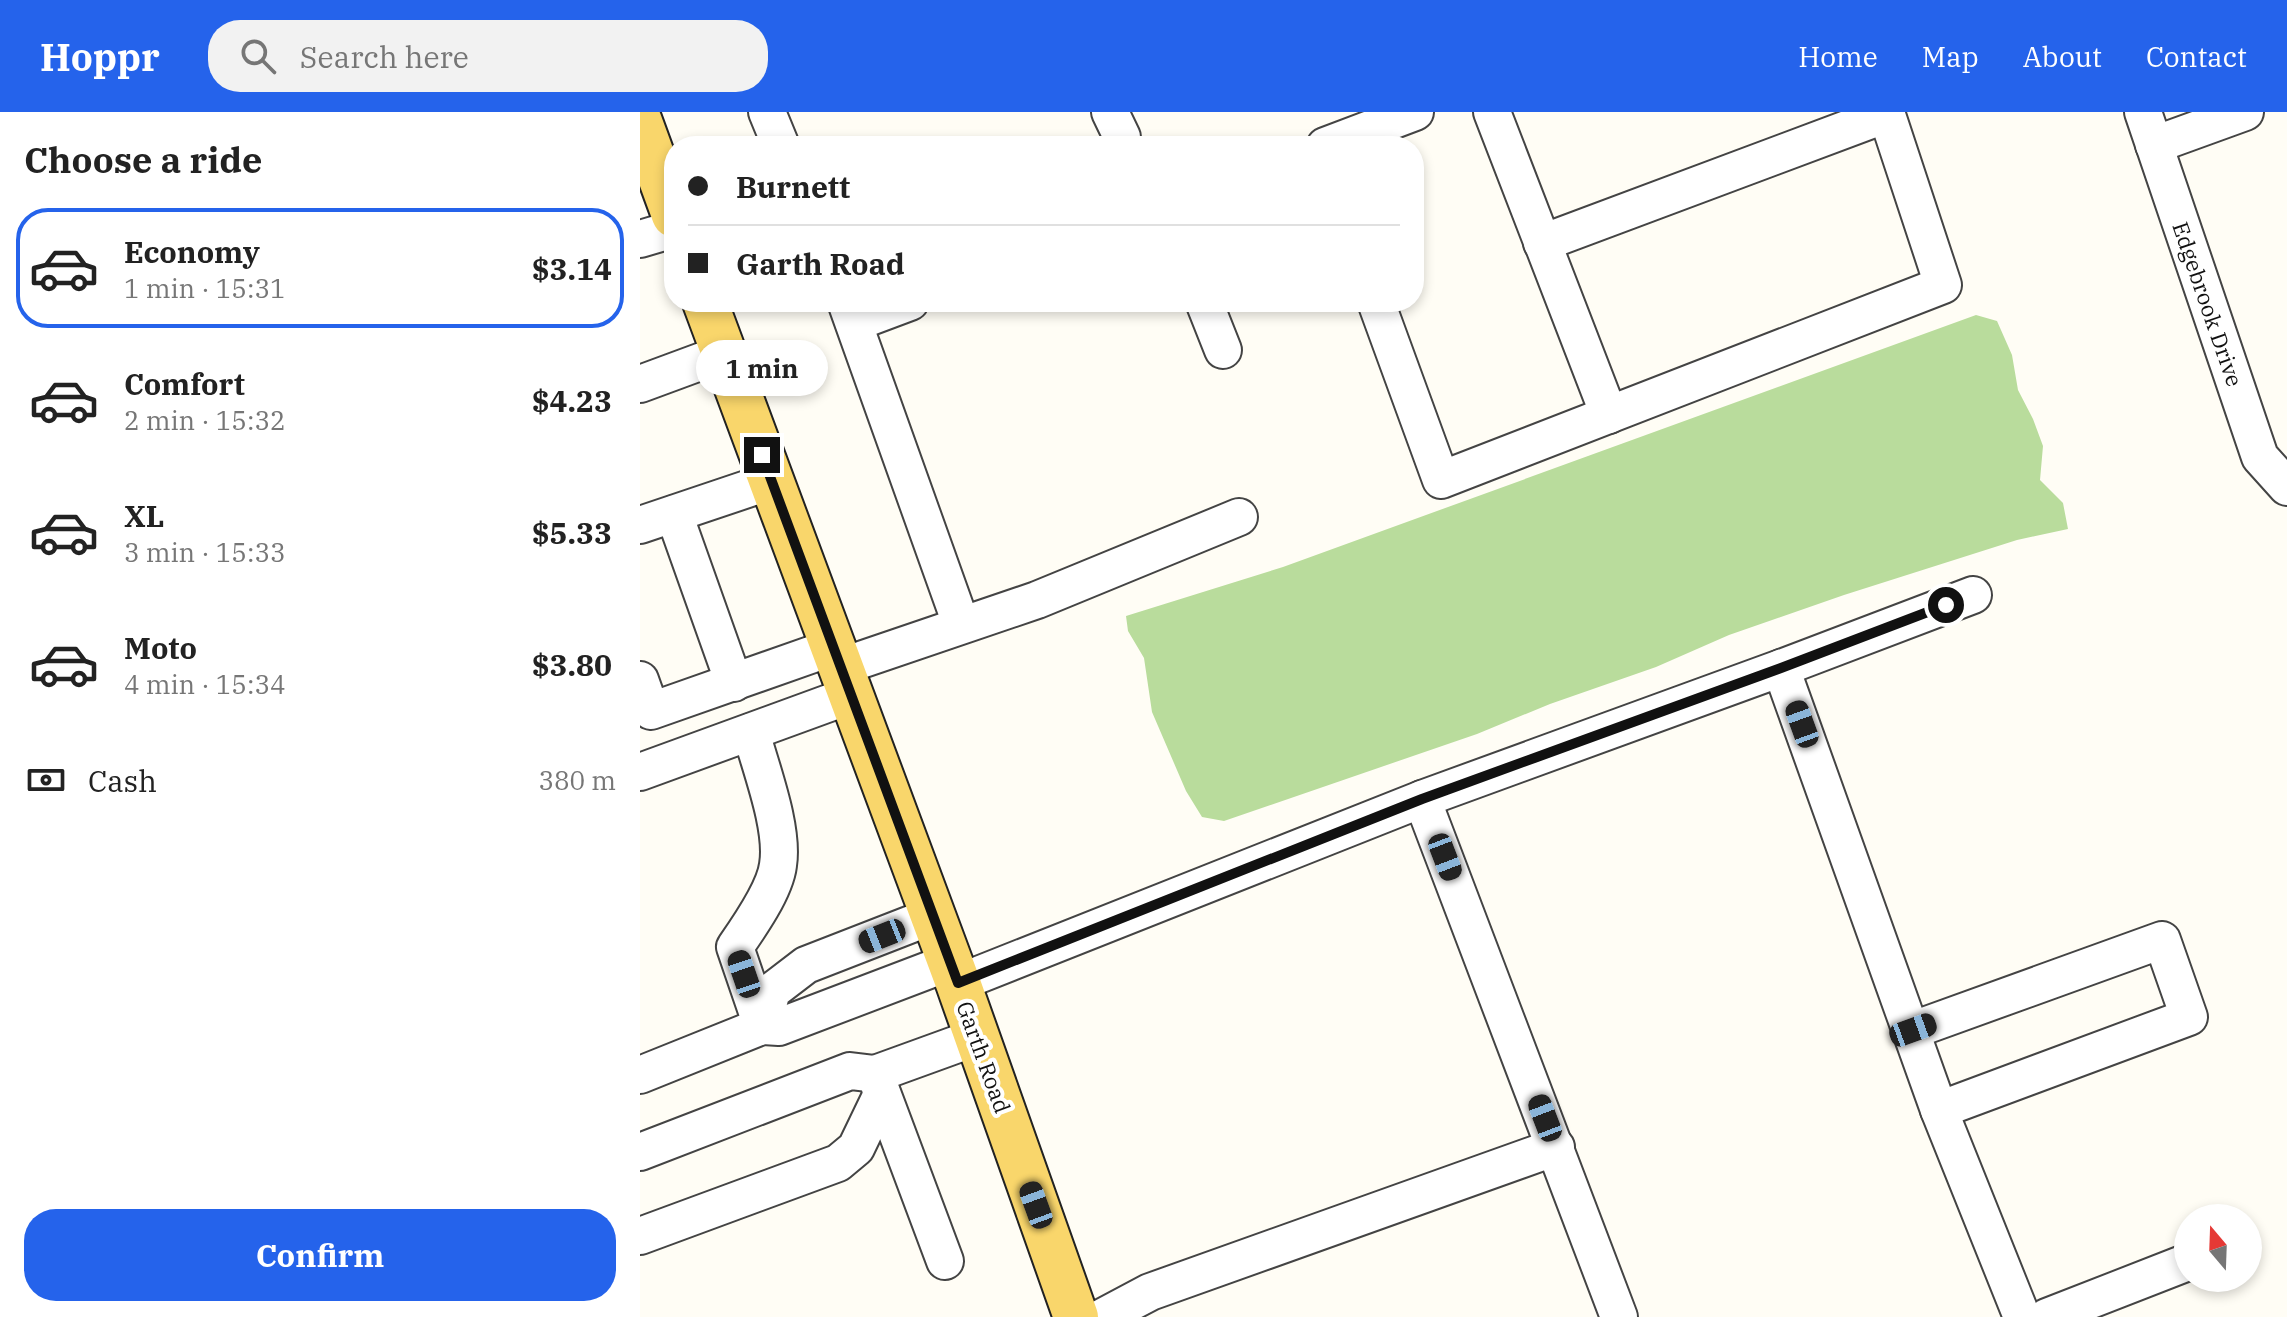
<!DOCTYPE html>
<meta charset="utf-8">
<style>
:root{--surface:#fff;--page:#f2f2f2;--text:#222;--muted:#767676;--line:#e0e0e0;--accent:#2563eb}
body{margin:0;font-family:"IBM Plex Serif",serif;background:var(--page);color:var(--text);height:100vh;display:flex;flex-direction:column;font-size:30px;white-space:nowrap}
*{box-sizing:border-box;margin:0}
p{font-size:26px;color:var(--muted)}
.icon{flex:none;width:44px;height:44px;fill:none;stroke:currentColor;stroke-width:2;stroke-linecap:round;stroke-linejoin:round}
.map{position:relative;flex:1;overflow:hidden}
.details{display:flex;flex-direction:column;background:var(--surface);width:640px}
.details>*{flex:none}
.banner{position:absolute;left:24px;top:24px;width:760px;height:176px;border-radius:32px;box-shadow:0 4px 12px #0003;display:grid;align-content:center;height:176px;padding:0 24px;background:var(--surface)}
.needle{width:52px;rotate:341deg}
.tools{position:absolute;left:1534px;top:1092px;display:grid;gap:16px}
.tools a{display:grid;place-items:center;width:88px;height:88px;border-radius:50%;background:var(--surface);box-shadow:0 4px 12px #0003;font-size:40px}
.end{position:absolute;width:36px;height:36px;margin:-18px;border:10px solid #111;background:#fff;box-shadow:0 0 0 4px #fff}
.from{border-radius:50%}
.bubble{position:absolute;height:56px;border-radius:28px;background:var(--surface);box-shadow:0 4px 12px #0003;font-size:26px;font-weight:800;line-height:56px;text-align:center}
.car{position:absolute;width:24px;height:48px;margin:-24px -12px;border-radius:10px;box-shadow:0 0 6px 2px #0007;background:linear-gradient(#222 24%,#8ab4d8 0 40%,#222 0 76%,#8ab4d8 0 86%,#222 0)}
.banner b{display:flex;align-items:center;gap:28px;height:76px;font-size:30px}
.banner b+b{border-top:2px solid var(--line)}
.banner i{width:20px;height:20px;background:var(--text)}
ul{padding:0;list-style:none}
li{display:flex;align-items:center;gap:24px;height:120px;margin:0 16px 12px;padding:0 8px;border:4px solid transparent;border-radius:32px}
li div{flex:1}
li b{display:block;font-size:30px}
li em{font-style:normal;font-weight:800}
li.active{border-color:var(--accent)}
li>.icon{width:72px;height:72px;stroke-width:1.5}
h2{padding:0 24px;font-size:36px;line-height:96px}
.pay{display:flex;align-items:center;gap:20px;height:88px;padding:0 24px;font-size:30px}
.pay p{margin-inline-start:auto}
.action{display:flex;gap:16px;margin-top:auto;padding:16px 24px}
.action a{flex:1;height:92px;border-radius:32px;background:var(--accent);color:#fff;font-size:32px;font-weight:800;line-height:92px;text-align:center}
header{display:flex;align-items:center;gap:48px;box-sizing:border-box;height:112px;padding:0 40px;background:var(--accent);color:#fff}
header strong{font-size:38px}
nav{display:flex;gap:44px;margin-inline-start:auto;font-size:28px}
.search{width:560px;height:72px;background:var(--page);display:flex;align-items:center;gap:20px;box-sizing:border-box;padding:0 28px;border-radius:32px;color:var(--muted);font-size:30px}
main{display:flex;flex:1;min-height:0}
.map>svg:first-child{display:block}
.forest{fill:#b9dc9c}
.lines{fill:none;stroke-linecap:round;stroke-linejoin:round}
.minor-casing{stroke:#444;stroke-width:40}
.major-casing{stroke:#222;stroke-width:48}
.minor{stroke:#fff;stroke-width:36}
.major{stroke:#f9d66b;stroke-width:44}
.route{stroke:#111;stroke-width:10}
.labels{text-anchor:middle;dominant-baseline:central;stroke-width:8;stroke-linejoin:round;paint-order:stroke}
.street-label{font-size:22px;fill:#111;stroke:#fff}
</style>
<header>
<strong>Hoppr</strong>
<div class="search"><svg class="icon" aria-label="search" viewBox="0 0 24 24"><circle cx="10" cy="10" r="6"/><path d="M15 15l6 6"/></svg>Search here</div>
<nav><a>Home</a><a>Map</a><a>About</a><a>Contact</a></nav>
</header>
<main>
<section class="details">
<h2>Choose a ride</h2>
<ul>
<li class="active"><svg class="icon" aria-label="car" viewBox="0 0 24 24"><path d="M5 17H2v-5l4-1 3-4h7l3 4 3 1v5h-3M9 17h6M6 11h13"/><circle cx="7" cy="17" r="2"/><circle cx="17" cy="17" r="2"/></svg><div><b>Economy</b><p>1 min · 15:31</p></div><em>$3.14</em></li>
<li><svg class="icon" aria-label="car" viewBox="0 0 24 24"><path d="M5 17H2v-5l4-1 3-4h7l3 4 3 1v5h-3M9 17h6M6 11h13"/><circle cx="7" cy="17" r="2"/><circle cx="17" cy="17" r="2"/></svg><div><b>Comfort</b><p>2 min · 15:32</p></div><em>$4.23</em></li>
<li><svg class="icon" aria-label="car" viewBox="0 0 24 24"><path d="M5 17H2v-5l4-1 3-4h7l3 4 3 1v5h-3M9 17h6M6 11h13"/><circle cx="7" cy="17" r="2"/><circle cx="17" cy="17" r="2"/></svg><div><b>XL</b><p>3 min · 15:33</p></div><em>$5.33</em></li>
<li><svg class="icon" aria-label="car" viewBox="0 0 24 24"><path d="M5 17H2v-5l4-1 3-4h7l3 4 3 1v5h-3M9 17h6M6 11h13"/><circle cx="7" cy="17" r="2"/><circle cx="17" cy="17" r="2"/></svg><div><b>Moto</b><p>4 min · 15:34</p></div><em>$3.80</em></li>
</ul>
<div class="pay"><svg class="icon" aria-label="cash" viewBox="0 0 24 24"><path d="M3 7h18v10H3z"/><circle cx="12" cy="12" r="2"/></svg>Cash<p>380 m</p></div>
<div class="action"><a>Confirm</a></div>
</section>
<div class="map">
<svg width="1647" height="1205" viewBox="0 0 1647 1205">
<rect width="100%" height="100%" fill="#fffdf5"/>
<path class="forest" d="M1336 203 1357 209 1372 243 1378 278 1393 307 1403 334 1400 368 1423 391 1428 417 1377 428 1204 483 1089 523 1016 555 910 592 837 622 584 709 562 705 546 679 512 600 504 546 488 519 486 504 643 455Z"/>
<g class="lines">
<g class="minor-casing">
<g id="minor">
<path d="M127 0 141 34"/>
<path d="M470 0 482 25 480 34"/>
<path d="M852 0 969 303"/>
<path d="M1503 0 1620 345 1647 375"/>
<path d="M1514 33 1605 0"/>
<path d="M685 34 775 0"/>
<path d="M0 127 34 117"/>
<path d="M902 131 1247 2"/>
<path d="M206 190 321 512"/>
<path d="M564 190 583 238"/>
<path d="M736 190 801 368 1303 173 1246 0"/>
<path d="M214 211 270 190"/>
<path d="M0 272 84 241"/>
<path d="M34 402 94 571"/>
<path d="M0 413 131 369"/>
<path d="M200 555 397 488 599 405"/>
<path d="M1141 556 1299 998 1382 1205"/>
<path d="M0 568 11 599 193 535"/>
<path d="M111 620C121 657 144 716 138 753 135 778 109 815 95 835L122 914"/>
<path d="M0 660 211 583"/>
<path d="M782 687 979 1205"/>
<path d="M318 871 782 687 1141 556 1333 483"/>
<path d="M122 914 132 879 166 853 292 804"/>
<path d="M1273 918 1522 828 1549 905 1299 998"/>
<path d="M235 962 337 925"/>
<path d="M0 963 122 914 139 915 310 850"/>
<path d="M0 1040 210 959 235 962 305 1149"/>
<path d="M0 1124 198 1051 216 1036 242 982"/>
<path d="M463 1205 510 1180 916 1035"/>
<path d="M1407 1205 1548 1150"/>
</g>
</g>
<g class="major-casing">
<g id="major">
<path d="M0 10 34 103"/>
<path d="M65 190 318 871 436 1205"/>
</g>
</g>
<use href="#minor" class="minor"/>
<use href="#major" class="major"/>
</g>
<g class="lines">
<path class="route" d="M122 343 318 871 782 687 1141 556 1306 493"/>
</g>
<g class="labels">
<g class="street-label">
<text transform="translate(1568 192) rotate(71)">Edgebrook Drive</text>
<text transform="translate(344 945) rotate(70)">Garth Road</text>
</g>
</g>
</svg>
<div class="tools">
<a><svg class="needle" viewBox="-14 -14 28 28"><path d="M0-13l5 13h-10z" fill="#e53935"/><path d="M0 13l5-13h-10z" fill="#767676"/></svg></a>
</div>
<i class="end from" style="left:1306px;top:493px"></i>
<i class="end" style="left:122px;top:343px"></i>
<div class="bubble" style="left:56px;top:228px;width:132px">1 min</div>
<i class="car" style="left:1162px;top:612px;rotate:340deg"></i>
<i class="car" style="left:805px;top:745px;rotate:159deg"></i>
<i class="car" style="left:242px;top:824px;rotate:248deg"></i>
<i class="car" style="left:104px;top:862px;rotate:341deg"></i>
<i class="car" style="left:1273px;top:918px;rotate:70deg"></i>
<i class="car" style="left:905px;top:1006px;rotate:339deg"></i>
<i class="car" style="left:396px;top:1093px;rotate:340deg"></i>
<div class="banner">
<b><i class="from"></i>Burnett</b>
<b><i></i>Garth Road</b>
</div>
</div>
</main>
